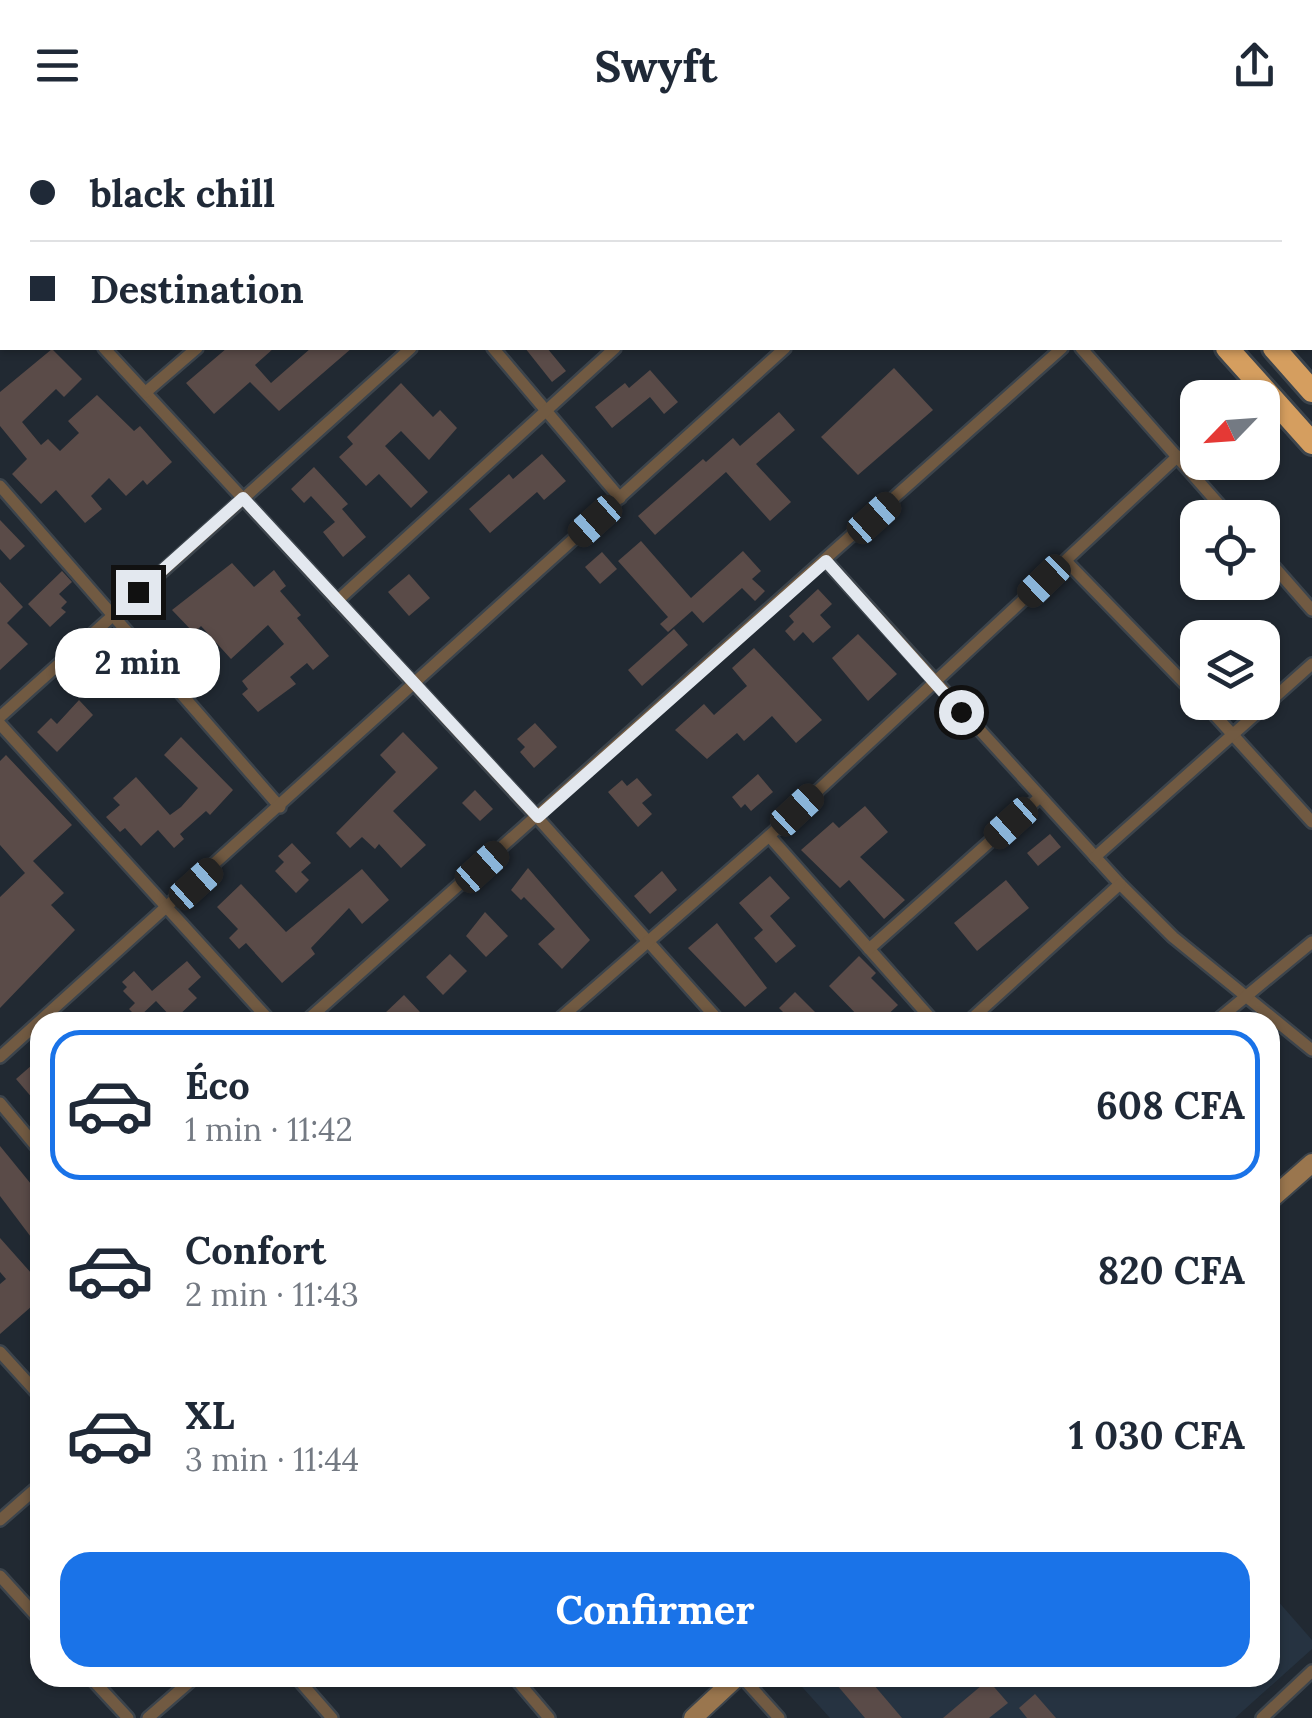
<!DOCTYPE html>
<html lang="fr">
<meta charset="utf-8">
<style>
:root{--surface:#fff;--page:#f6f6f7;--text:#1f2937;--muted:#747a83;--line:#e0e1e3;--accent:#1a73e8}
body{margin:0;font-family:Lora,serif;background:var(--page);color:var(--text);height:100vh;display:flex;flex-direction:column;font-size:38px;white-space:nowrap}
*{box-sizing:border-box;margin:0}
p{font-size:32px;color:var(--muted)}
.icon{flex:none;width:55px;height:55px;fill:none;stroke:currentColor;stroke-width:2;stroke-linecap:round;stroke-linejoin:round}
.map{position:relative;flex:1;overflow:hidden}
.panel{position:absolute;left:30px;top:882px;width:1250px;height:675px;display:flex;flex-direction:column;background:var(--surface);border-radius:30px;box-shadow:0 2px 8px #0004}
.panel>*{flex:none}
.banner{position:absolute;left:0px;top:0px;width:1312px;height:220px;box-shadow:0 2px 8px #0004;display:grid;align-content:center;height:220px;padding:0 30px;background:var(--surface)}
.needle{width:65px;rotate:245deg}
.tools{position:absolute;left:1180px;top:250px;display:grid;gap:20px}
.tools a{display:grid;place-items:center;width:100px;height:100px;border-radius:20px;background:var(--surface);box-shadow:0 2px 8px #0004;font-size:50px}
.end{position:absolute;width:45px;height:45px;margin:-22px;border:12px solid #e3e8ef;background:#111;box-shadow:0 0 0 5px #111}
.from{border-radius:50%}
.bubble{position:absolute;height:70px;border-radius:30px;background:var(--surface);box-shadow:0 2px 8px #0004;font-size:32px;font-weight:700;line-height:70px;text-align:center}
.car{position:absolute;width:30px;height:60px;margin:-30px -15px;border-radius:12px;box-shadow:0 0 8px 2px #0007;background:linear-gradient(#222 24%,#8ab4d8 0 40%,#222 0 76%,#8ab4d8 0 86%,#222 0)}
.banner b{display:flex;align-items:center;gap:35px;height:95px;font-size:38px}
.banner b+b{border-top:2px solid var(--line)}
.banner i{width:25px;height:25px;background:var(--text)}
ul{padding:18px 0 0;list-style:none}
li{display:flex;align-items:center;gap:30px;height:150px;margin:0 20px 15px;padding:0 10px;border:5px solid transparent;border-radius:30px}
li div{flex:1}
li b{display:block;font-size:38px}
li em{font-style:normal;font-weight:700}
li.active{border-color:var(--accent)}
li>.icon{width:90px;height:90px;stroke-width:1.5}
.primary-button{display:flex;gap:20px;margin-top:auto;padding:20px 30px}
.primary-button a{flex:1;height:115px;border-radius:30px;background:var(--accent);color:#fff;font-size:40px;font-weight:700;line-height:115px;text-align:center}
header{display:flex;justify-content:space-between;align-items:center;height:130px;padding:0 30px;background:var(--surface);font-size:45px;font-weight:700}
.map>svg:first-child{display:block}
.built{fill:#263341}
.building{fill:#5a4b48}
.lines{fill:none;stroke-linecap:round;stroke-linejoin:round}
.street-casing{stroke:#3c444c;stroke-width:16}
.secondary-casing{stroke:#3c444c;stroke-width:22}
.highway-casing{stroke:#3c444c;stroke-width:28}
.street{stroke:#715a42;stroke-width:11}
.secondary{stroke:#9a764e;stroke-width:18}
.highway{stroke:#d59e5f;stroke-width:22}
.route{stroke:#e3e8ef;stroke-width:12}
</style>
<header><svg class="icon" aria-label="menu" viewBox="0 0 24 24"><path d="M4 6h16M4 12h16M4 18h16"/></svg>Swyft<svg class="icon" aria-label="share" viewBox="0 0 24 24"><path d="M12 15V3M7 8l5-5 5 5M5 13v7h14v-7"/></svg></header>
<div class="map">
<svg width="1312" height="1588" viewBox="0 0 1312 1588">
<rect width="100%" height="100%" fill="#212932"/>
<path class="built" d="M1270 1462 1312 1510V1519L1235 1588H830L794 1548H1270Z"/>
<g class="building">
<path d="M227 218H274L255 235 271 253 311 218H352L279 281 250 252 214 284 186 253Z"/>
<path d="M525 218H547L566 241 552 252Z"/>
<path d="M52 219 82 249 64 267 56 259 22 292 41 315 48 309 60 321 79 303 68 291 97 265 134 301 140 296 172 332 147 355 143 350 126 366 109 348 91 366 102 379 85 393 56 360 41 374 12 344 27 329 0 296V262Z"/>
<path d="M894 238 933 280 858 345 821 307Z"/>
<path d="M650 240 678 272 664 284 650 267 612 298 595 277 625 253 629 258Z"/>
<path d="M401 253 433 287 440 280 457 298 429 330 401 301 385 316 428 362 411 378 379 344 366 356 339 327 353 314 347 307Z"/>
<path d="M779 282 795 300 756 334 791 372 770 391 726 342 655 405 638 386 703 329 706 332 733 308 740 316Z"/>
<path d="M542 324 566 351 544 370 537 362 490 403 469 379 509 344 513 349Z"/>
<path d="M314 337 348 374 342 379 366 407 343 427 323 402 335 392 311 366 304 373 291 359Z"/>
<path d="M0 390 25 416 10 430 0 419Z"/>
<path d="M641 411 691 468 743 421 761 441 752 449 765 461 755 471 742 458 703 493 692 481 668 502 660 494 668 487 618 431Z"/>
<path d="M602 422 617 439 600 454 585 437Z"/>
<path d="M232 433 254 457 274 440 286 456 280 461 301 485 297 488 329 526 313 540 307 533 290 547 296 554 258 582 242 564 248 559 242 551 284 514 268 495 231 529 201 496 194 503 172 480Z"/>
<path d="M62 441 72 452 59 464 67 472 61 478 66 482 50 497 28 474Z"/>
<path d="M409 444 430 468 409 486 388 462Z"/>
<path d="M0 452 23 477 7 493 28 514 0 540Z"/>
<path d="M818 459 832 474 820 485 831 497 813 513 803 502 794 511 785 501 794 492 789 486Z"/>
<path d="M674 499 688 515 642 556 628 540Z"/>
<path d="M858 504 897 544 868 571 832 528Z"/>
<path d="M754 518 822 590 796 613 772 586 744 611 737 603 707 629 675 600 704 574 714 585 747 556 732 538Z"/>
<path d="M115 529 136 552 119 568 98 545Z"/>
<path d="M79 570 93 585 57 622 37 602 51 588 57 594Z"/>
<path d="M535 593 557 617 534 638 520 622 525 617 517 609Z"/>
<path d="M403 602 438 638 393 681 426 715 401 738 379 714 375 719 362 707 350 718 336 703 396 642 380 625Z"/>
<path d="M181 607 233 660 210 685 206 681 180 704 184 709 174 718 158 700 141 716 125 698 120 702 106 687 120 675 113 668 136 647 170 685 181 677 198 658 164 625Z"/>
<path d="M6 625 72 695 33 731 64 763 51 775 75 800 0 878V767L25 743 0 715V631Z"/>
<path d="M758 644 773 662 751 681 745 674 741 678 732 667Z"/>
<path d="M637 648 652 665 642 673 652 684 638 697 608 662 622 650 627 656Z"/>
<path d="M475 660 493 679 480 691 462 673Z"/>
<path d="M865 676 888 702 860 727 905 770 884 789 849 750 840 758 801 720 833 692 839 698Z"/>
<path d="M1050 704 1061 717 1038 736 1027 723Z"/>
<path d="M292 713 311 733 301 742 309 750 296 763 275 741 284 732 278 726Z"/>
<path d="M528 738 590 810 562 839 538 814 555 799 524 767 521 770 511 760Z"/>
<path d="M362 739 389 770 362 794 349 778 311 818 315 824 282 853 246 813 239 819 229 808 238 799 217 777 241 754 286 802Z"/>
<path d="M662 741 677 760 650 784 634 766Z"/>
<path d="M770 746 790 768 770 786 796 816 776 833 754 808 763 800 739 773Z"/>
<path d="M1006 750 1029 778 977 821 954 793Z"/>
<path d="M485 782 508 806 486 827 466 806Z"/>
<path d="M717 793 767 858 745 877 688 818Z"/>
<path d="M450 824 467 841 443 865 426 847Z"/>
<path d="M859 826 876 843 871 848 898 875 880 892H864L829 856Z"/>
<path d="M187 831 201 847 188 859 197 868 174 890 156 871 138 888 129 879 135 873 123 861 127 857 122 852 134 841 152 861Z"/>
<path d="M795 862 825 892H793L779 878Z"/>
<path d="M404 865 420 882 409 892H390L383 885Z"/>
<path d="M40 928V977L16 949Z"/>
<path d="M0 1016 40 1065V1119L0 1066Z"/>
<path d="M0 1108 32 1144 40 1137V1169L0 1204V1154L6 1149 0 1142Z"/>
<path d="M831 1548H868L902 1588H865Z"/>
<path d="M988 1550 1008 1573 989 1588H943Z"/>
<path d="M1035 1564 1056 1588H1027L1019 1578Z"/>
</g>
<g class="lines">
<g class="street-casing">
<g id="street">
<path d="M300 0 302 2"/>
<path d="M210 2 213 0"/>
<path d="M430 2 433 0"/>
<path d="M646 2 649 0"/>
<path d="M842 2 845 0"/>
<path d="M0 103 2 106"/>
<path d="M1310 185 1312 183"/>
<path d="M0 190 2 187"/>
<path d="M104 218 537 687 720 892"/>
<path d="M493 218 620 368"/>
<path d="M1081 218 1231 388"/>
<path d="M146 262 197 218"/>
<path d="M0 356 280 677"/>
<path d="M1262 423 1312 480"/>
<path d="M826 431 1120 754 1173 807 1312 920"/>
<path d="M1066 431 1198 567"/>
<path d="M337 471 615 218"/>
<path d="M1203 572 1312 692"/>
<path d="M0 587 411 218"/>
<path d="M0 594 271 892"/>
<path d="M769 706 934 892"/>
<path d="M1095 727 1312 534"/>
<path d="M869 819 1040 667"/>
<path d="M305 892 1062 218"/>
<path d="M556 892 769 706 1178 326"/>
<path d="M968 892 1120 754"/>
<path d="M1215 892 1312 812"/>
<path d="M0 927 785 218"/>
<path d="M0 973 40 1021"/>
<path d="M0 1222 40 1266"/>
<path d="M0 1390 40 1355"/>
<path d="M0 1446 40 1490"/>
<path d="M91 1548 128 1588"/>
<path d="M297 1548 332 1588"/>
<path d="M515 1548 549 1588"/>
<path d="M743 1548 779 1588"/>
<path d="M148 1588 194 1548"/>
<path d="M1262 1588 1312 1541"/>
</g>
</g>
<g class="secondary-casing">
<g id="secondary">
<path d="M1270 1070 1312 1033"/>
<path d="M693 1588 736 1548"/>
</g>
</g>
<g class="highway-casing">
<g id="highway">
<path d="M1030 0 1033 2"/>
<path d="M1077 0 1079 2"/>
<path d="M1227 218 1312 313"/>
<path d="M1274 218 1312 261"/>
</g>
</g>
<use href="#street" class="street"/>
<use href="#secondary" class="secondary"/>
<use href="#highway" class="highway"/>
</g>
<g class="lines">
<path class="route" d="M138 462 243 368 538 687 826 431 961 582"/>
</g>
</svg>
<div class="tools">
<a><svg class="needle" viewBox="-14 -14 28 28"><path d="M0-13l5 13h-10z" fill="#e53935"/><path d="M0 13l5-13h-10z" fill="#747a83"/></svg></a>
<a><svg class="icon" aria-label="locate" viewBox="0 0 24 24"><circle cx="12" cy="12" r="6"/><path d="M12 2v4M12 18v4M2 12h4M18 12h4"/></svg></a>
<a><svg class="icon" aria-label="layers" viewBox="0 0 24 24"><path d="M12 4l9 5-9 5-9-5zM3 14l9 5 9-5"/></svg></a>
</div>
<i class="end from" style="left:961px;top:582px"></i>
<i class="end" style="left:138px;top:462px"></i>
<div class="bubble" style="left:55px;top:498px;width:165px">2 min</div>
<i class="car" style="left:874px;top:388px;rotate:48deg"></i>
<i class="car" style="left:595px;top:391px;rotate:228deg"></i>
<i class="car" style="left:1044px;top:451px;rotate:226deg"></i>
<i class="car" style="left:797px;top:680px;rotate:47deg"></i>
<i class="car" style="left:1011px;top:693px;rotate:228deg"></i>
<i class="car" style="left:482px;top:737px;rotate:48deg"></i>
<i class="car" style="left:196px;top:754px;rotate:48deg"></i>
<div class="banner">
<b><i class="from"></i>black chill</b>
<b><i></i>Destination</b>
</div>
<section class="panel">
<ul>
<li class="active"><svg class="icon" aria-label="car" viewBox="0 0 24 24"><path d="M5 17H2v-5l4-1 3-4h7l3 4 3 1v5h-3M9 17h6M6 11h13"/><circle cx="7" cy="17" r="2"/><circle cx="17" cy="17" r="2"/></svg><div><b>Éco</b><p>1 min · 11:42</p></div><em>608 CFA</em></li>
<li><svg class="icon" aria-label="car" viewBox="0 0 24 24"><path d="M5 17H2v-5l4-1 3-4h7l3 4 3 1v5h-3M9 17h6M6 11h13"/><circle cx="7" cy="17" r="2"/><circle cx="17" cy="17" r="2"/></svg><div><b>Confort</b><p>2 min · 11:43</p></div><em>820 CFA</em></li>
<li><svg class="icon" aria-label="car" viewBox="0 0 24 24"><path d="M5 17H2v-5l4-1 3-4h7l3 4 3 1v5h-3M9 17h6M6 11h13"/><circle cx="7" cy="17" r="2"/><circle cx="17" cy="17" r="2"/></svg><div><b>XL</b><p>3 min · 11:44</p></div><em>1 030 CFA</em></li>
</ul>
<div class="primary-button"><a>Confirmer</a></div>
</section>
</div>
